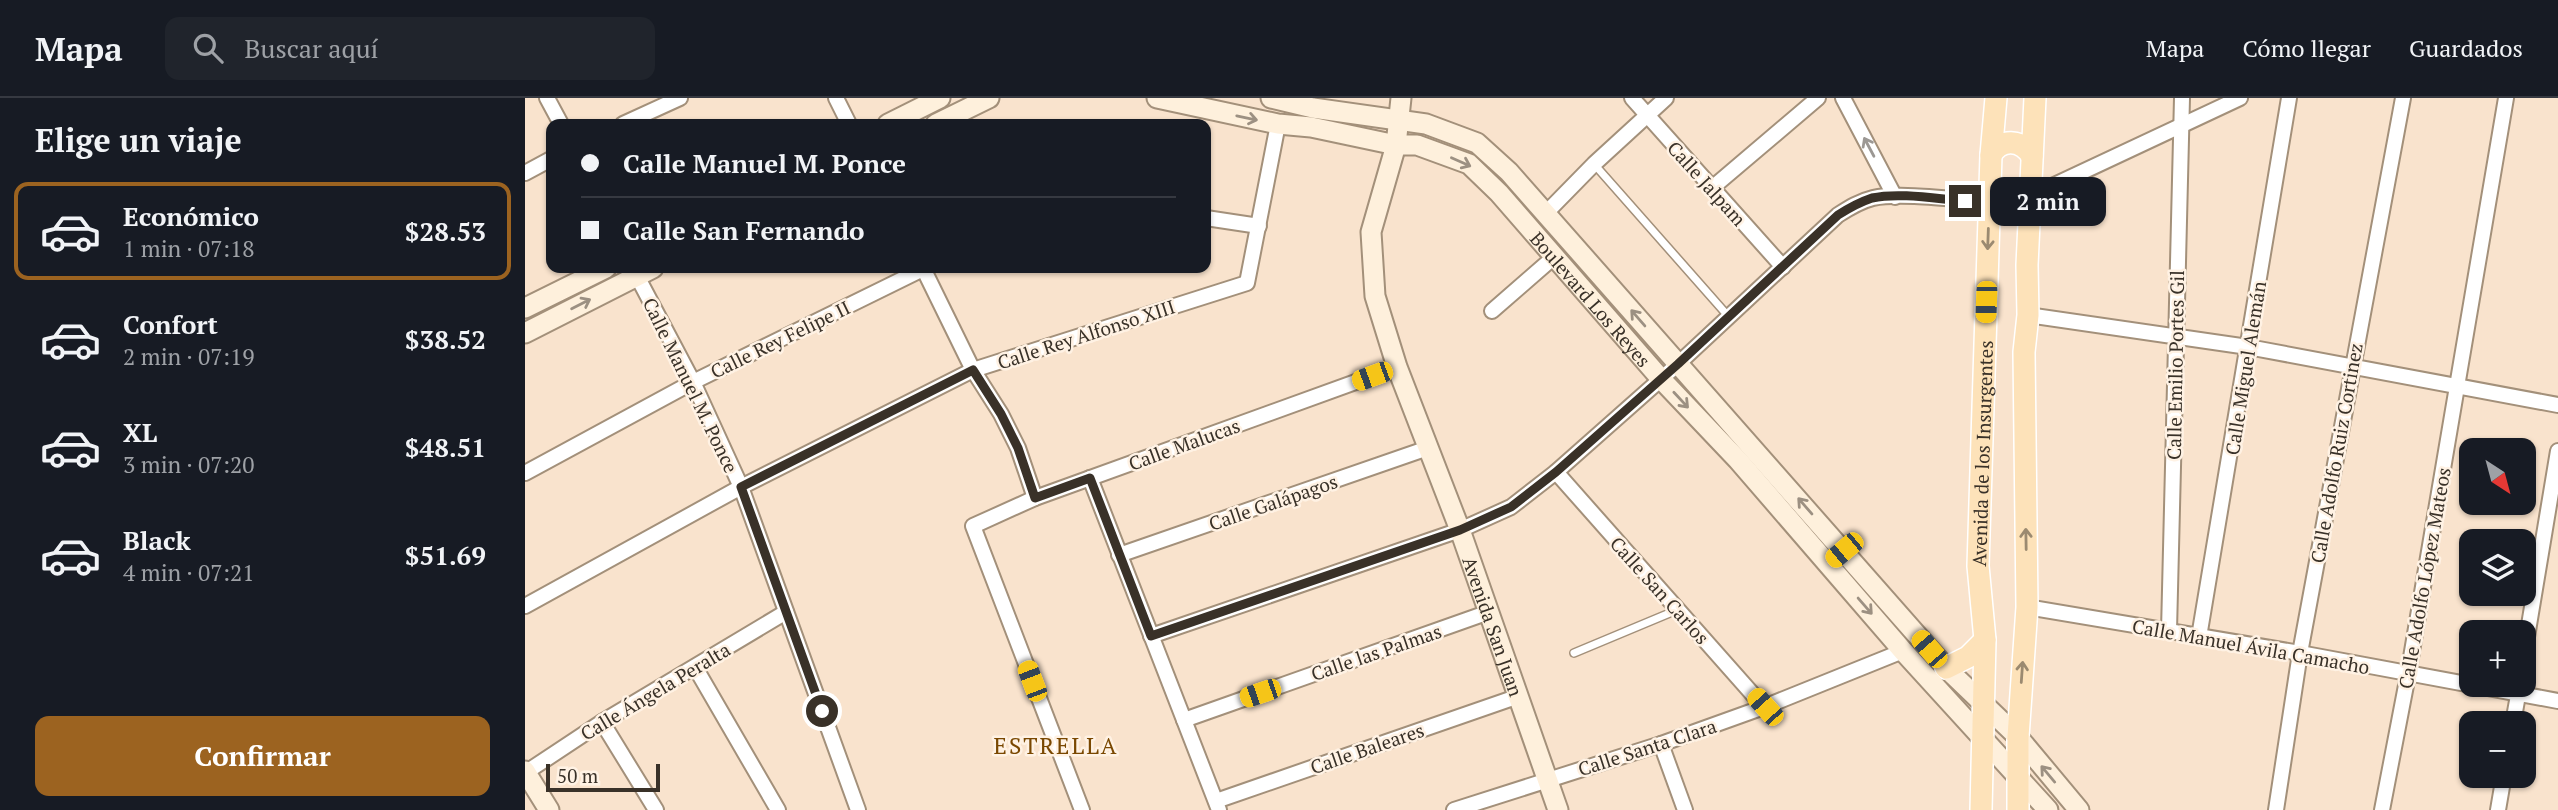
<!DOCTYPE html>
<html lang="es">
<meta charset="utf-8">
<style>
:root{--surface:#171b24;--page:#20242c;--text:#f1f3f6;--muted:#9ea1a6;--line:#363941;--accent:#9c6320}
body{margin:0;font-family:"PT Serif",serif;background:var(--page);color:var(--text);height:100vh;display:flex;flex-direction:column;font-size:26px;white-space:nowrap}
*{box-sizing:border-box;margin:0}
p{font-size:23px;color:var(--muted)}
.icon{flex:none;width:38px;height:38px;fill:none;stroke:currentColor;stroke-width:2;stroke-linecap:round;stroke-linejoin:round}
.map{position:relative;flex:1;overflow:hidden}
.details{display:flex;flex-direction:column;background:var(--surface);width:525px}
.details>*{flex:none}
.banner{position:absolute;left:21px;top:21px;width:665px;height:154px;border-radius:14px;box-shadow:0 2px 5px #0004;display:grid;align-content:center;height:154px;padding:0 35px;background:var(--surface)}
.needle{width:46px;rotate:144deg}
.buttons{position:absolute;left:1934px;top:340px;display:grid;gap:14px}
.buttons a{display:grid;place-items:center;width:77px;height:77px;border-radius:14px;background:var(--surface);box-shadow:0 2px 5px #0004;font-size:35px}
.scale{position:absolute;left:21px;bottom:18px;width:114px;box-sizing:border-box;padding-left:7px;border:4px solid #393128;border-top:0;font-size:19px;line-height:24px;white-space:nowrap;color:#393128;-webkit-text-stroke:5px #fff2e4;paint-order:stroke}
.end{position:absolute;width:32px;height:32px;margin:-16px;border:9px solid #393128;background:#fff;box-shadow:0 0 0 4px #fff}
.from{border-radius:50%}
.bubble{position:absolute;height:49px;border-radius:14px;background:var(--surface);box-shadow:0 2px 5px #0004;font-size:23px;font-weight:800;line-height:49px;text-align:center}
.car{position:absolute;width:21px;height:42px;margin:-21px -10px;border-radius:9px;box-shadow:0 0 5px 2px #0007;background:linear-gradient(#f5c518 24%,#345 0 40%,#f5c518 0 76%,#345 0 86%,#f5c518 0)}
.banner b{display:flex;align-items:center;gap:24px;height:66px;font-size:26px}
.banner b+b{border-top:2px solid var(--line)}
.banner i{width:18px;height:18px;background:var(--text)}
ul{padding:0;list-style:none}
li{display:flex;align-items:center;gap:21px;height:98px;margin:0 14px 10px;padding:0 21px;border:4px solid transparent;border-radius:14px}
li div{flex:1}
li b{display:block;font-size:26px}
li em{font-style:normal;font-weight:800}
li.selected{border-color:var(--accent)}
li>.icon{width:63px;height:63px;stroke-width:1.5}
h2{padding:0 35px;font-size:32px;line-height:84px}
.primary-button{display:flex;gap:14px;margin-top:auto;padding:14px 35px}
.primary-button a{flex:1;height:80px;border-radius:14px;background:var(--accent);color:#fff;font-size:28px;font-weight:800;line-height:80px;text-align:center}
header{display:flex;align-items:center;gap:42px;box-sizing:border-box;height:98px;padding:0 35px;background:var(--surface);border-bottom:2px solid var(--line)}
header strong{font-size:33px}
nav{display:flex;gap:38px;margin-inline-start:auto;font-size:24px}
.search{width:490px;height:63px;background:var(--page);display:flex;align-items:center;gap:18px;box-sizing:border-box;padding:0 24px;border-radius:14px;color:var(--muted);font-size:26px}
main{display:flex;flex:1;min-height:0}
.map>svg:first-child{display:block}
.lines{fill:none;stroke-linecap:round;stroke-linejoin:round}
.lane-casing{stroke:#a3907a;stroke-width:10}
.street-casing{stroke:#a3907a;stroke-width:18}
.secondary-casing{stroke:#a3907a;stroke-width:23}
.primary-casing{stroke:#fff;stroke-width:24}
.lane{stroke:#fff;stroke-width:7}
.street{stroke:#fff;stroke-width:14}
.secondary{stroke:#fef0dc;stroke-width:19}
.primary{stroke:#fde2b9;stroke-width:21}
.oneway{stroke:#9c9082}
.oneway2{stroke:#9c9894}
.oneway3{stroke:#9b8a70}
.route{stroke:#393128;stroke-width:9}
.labels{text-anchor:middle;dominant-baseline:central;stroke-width:5;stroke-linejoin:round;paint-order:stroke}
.street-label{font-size:19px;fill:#393128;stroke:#fff2e4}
.quarter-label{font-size:23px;letter-spacing:2px;fill:#7a4801;stroke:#fff2e4}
</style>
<header>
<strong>Mapa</strong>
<div class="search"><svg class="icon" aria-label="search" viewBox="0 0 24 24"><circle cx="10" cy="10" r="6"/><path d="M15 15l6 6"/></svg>Buscar aquí</div>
<nav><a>Mapa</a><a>Cómo llegar</a><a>Guardados</a></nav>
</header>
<main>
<section class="details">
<h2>Elige un viaje</h2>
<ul>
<li class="selected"><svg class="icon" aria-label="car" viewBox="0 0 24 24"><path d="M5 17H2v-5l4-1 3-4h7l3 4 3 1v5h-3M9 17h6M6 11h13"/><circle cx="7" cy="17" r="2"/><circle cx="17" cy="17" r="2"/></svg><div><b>Económico</b><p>1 min · 07:18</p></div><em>$28.53</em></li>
<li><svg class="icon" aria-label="car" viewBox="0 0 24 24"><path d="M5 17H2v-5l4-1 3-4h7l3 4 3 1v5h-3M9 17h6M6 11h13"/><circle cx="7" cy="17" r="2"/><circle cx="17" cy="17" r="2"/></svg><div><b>Confort</b><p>2 min · 07:19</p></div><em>$38.52</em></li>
<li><svg class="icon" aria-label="car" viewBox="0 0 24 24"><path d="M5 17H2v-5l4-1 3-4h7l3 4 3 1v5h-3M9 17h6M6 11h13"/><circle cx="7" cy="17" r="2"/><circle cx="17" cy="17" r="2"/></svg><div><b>XL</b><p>3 min · 07:20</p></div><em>$48.51</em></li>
<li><svg class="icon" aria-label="car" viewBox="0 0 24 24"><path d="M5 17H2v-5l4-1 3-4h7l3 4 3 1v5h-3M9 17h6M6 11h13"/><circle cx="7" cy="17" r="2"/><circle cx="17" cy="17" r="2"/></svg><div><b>Black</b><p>4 min · 07:21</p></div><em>$51.69</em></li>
</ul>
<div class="primary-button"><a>Confirmar</a></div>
</section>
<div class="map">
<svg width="2033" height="712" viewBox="0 0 2033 712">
<rect width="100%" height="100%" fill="#f9e3cd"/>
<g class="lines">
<g class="lane-casing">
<g id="lane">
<path d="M1069 66 1204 219"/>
<path d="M1049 555 1152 512"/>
</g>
</g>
<g class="street-casing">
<g id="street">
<path d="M22 0 36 26"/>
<path d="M311 0 324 26"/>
<path d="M1107 0 1258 169"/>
<path d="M1318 0 1370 99"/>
<path d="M98 26 155 0"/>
<path d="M0 75 26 61"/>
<path d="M1187 90 1293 0"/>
<path d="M1506 98 1715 0"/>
<path d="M1020 116 1069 66 1141 0"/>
<path d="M681 120 734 128"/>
<path d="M398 170 448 272 476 316 493 350 510 400"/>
<path d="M112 178 168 284 216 389 333 712"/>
<path d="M967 213 1029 159"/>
<path d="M1503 217 1723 249 2033 307"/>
<path d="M1031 374 1239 609"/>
<path d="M0 375 168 284 400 170"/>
<path d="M565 380 694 712"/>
<path d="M594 457 903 350"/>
<path d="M0 508 216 389 448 272 722 185 753 26"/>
<path d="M1502 509 1775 555 2033 603"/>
<path d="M1644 533 1657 0"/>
<path d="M626 538 935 432 986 409 1031 374 1153 266 1313 117C1324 110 1335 103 1348 100 1376 94 1433 102 1464 104"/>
<path d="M1674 539 1764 0"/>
<path d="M1998 563 2033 353"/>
<path d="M170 569 253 712"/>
<path d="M659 622 964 514"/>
<path d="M77 624 131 712"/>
<path d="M1988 625 1995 586"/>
<path d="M1136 646 1160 712"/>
<path d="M0 675 77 624 261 514"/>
<path d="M691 703 994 598"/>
<path d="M557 712 448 428 510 400 872 269"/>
<path d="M929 712 1136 646 1239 609 1378 553"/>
<path d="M1751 712 1775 555 1878 0"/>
<path d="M1857 712 1883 577 1981 0"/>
<path d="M1973 712 1979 677"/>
</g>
</g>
<g class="secondary-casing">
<g id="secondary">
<path id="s1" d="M632 0 753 26 786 29 871 47H892L944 66 974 95 1136 281 1213 362 1378 553 1523 712"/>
<path d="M746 0 788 10 901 26 952 45 984 74 1421 570 1493 639 1554 712"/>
<path id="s2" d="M876 0 871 47 846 134 850 198 872 269 935 432 1033 712"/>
<path d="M363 26 415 0"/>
<path d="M411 26 464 0"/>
<path d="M0 210 81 170"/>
<path d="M0 235 128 170"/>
<path d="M0 673 24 712"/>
</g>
</g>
<g class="primary-casing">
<g id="primary">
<path d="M1466 57C1476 40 1496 41 1507 58"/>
<path d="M1421 570 1443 559 1460 542"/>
<path id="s3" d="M1456 712 1460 542 1453 468 1466 57 1471 0"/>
<path d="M1493 712V639L1502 509 1499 254 1503 217 1502 167 1510 0"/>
</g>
</g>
<use href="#lane" class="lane"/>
<use href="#street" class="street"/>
<use href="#secondary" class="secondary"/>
<use href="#primary" class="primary"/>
</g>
<defs><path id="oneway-shaft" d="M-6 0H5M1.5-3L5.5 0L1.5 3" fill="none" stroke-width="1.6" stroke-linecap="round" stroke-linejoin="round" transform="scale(1.75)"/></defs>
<g class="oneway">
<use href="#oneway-shaft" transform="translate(722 20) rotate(12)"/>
<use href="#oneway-shaft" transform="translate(936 64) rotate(24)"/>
<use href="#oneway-shaft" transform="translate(56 206) rotate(-27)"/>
<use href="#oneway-shaft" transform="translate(1113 220) rotate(-131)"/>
<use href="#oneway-shaft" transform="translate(1156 302) rotate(47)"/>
<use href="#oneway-shaft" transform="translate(1280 408) rotate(-131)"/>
<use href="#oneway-shaft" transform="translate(1340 508) rotate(49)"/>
<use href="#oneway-shaft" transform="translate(1523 676) rotate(-130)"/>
</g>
<use class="oneway2" href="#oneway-shaft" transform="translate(1344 49) rotate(-118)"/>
<g class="oneway3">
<use href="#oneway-shaft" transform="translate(1463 141) rotate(92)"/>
<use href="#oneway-shaft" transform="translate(1501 441) rotate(-91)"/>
<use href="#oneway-shaft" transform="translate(1497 574) rotate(-86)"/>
</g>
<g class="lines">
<path class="route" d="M297 613 216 389 448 272 476 316 493 350 510 400 565 380 626 538 935 432 986 409 1031 374 1153 266 1313 117C1324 110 1335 104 1347 100 1374 94 1413 101 1440 103"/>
</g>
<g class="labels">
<g class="street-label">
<text transform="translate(1182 85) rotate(48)">Calle Jalpam</text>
<text stroke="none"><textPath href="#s1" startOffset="502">Boulevard Los Reyes</textPath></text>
<text transform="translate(561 236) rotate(-18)">Calle Rey Alfonso XIII</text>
<text transform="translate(255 241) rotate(-26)">Calle Rey Felipe II</text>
<text transform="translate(1650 267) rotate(-89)">Calle Emilio Portes Gil</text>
<text transform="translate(1720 270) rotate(-81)">Calle Miguel Alemán</text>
<text transform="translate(166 287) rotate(64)">Calle Manuel M. Ponce</text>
<text transform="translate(659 346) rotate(-20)">Calle Malucas</text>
<text transform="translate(1811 355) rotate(-80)">Calle Adolfo Ruiz Cortinez</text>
<text stroke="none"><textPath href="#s3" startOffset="357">Avenida de los Insurgentes</textPath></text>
<text transform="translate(748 404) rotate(-19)">Calle Galápagos</text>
<text transform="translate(1899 480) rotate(-80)">Calle Adolfo López Mateos</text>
<text transform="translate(1135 492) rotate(48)">Calle San Carlos</text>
<text stroke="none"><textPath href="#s2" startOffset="553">Avenida San Juan</textPath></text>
<text transform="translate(1726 548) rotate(10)">Calle Manuel Ávila Camacho</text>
<text transform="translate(851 554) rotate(-19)">Calle las Palmas</text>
<text transform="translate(130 593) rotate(-31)">Calle Ángela Peralta</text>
<text transform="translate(1122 649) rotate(-18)">Calle Santa Clara</text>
<text transform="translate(842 650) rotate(-19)">Calle Baleares</text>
</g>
<g class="quarter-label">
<text x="531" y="647">ESTRELLA</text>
</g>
</g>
</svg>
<div class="buttons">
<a><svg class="needle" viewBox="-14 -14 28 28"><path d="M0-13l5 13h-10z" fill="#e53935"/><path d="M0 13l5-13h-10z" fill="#9ea1a6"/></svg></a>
<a><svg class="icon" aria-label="layers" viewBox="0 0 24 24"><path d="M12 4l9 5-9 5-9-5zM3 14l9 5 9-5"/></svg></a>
<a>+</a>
<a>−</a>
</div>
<div class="scale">50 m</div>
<i class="end from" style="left:297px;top:613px"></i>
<i class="end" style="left:1440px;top:103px"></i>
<div class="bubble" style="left:1465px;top:79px;width:116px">2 min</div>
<i class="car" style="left:1461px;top:204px;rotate:182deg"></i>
<i class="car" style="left:847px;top:278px;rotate:250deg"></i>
<i class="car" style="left:1319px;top:452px;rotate:230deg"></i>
<i class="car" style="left:1404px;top:551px;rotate:319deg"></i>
<i class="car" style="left:507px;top:583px;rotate:339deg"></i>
<i class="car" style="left:735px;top:595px;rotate:251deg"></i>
<i class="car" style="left:1240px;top:609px;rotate:318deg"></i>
<div class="banner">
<b><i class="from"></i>Calle Manuel M. Ponce</b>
<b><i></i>Calle San Fernando</b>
</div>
</div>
</main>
